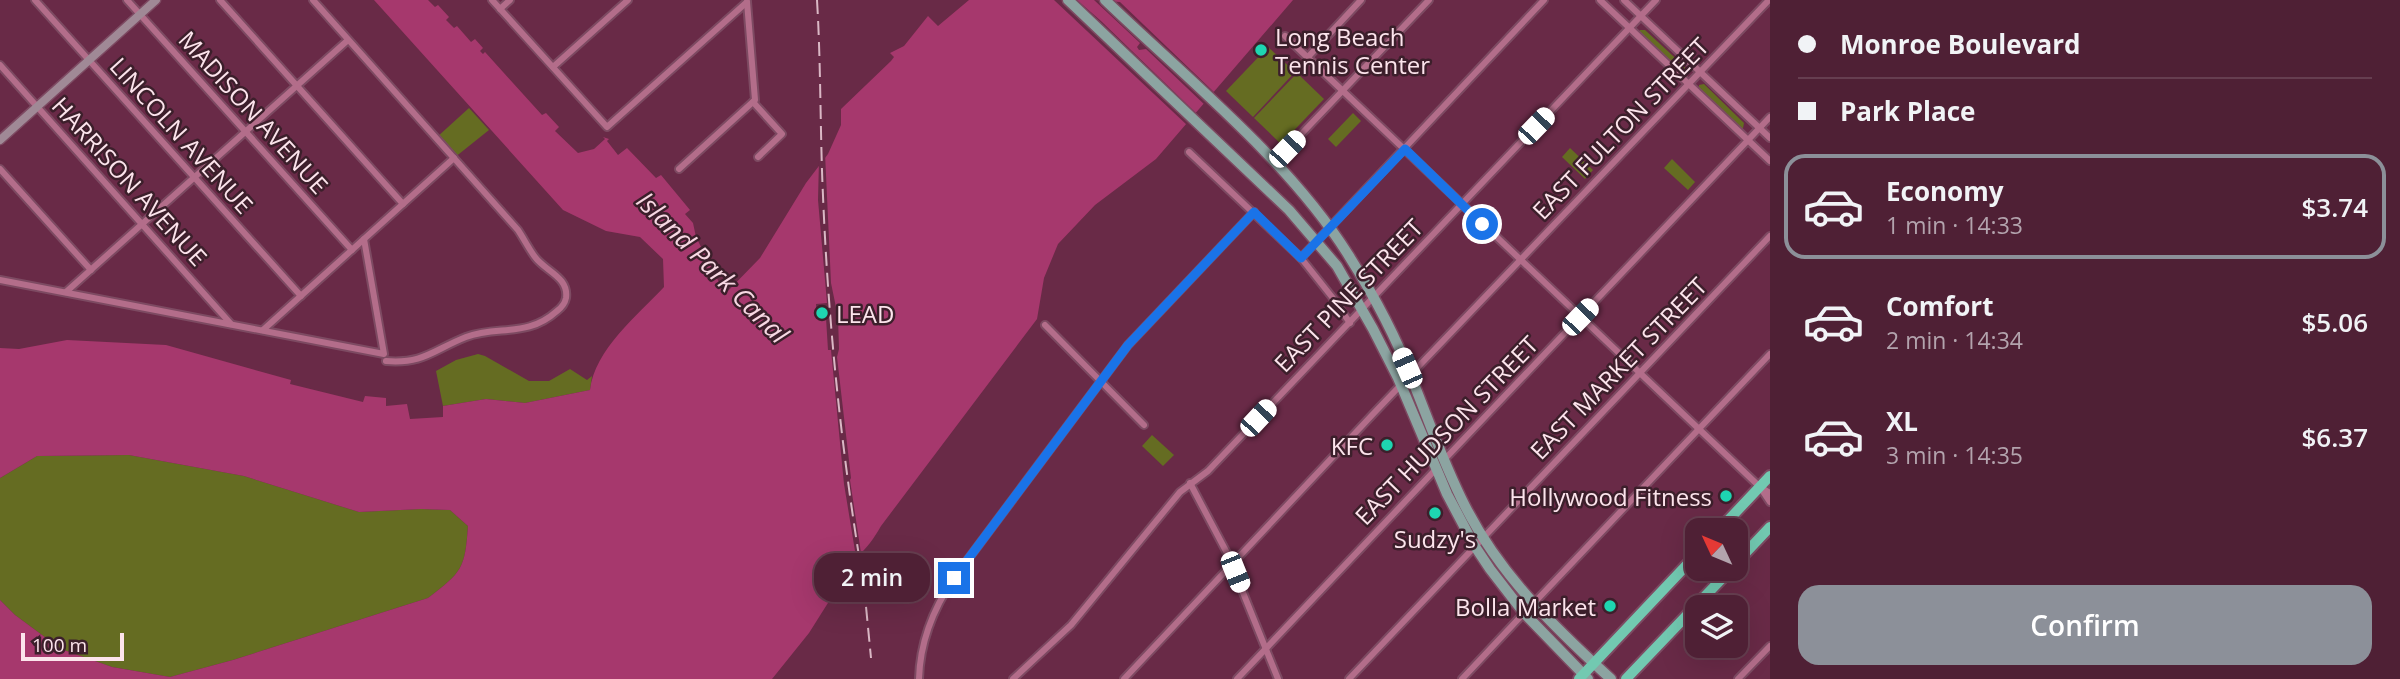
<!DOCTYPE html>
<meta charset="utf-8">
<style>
:root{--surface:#4f2035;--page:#592d41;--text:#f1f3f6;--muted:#b3a3ad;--line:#663e50;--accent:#8c9099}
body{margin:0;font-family:"Open Sans",sans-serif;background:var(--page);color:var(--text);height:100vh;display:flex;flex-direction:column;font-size:26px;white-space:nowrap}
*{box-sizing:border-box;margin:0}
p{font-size:23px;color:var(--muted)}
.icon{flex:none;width:38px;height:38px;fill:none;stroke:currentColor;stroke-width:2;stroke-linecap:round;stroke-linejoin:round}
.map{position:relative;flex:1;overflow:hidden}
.details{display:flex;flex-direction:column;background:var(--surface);width:630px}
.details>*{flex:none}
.banner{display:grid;align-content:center;height:154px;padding:0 28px;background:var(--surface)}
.needle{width:46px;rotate:314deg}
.fabs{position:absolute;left:1685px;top:518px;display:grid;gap:14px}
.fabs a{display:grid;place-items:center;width:63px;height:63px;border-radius:14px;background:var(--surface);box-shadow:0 7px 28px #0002,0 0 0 2px var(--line);font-size:35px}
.scale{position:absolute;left:21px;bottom:18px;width:103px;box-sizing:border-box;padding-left:7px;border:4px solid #fce4ec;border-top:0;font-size:19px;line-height:24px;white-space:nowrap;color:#fce4ec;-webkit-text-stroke:5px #3c1f2b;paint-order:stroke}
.end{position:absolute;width:32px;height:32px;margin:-16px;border:9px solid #1a73e8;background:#fff;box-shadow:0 0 0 4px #fff}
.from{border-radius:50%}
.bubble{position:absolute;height:49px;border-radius:21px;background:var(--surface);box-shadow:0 7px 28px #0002,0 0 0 2px var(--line);font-size:23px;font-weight:600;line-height:49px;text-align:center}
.car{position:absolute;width:21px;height:42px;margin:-21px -10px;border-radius:9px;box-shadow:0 0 5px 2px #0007;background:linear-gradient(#fff 24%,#345 0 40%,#fff 0 76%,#345 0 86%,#fff 0)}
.banner b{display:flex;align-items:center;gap:24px;height:66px;font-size:26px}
.banner b+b{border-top:2px solid var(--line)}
.banner i{width:18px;height:18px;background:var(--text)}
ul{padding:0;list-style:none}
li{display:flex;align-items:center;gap:21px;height:105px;margin:0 14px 10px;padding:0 14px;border:4px solid transparent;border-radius:21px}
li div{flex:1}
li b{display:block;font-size:26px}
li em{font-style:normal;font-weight:600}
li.current{border-color:var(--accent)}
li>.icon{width:63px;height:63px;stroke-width:1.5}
.primary-button{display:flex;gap:14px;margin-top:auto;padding:14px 28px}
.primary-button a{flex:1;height:80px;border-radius:21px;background:var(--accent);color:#fff;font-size:28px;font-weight:600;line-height:80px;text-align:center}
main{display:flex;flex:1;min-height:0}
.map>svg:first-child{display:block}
.green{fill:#656c22}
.water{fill:#a6386d}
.pier{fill:#692a47}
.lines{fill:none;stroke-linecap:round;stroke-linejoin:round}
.street-casing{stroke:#7d4a62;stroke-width:10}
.secondary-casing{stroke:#7d4a62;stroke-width:11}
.primary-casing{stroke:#7d4a62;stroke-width:13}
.highway-casing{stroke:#7d4a62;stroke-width:14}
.street{stroke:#b36d8a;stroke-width:6}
.secondary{stroke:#a08996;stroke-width:8}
.primary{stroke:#8ca4a1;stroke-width:10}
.highway{stroke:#72c9b1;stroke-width:10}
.rail{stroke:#dab8c5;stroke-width:2;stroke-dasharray:14 7;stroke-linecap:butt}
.route{stroke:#1a73e8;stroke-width:9}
.poi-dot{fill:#1ed5b1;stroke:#3c1f2b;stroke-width:2.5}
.labels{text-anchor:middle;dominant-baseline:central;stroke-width:5;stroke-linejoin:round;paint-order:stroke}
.poi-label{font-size:24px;fill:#fce4ec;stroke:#3c1f2b;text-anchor:end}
.street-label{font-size:24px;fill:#fce4ec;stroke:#3c1f2b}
.water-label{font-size:26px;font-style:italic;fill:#f7d8e3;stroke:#3c1f2b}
</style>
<main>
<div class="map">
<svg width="1770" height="679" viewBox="0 0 1770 679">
<rect width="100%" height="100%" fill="#692a47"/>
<g class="green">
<path d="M1640 30H1645L1685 67 1684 71 1680 72 1640 35Z"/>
<path d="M1268 47 1295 72 1253 117 1226 91Z"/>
<path d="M1297 73 1324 99 1281 144 1254 118Z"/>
<path d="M1704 84 1744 123 1743 128 1741 129 1699 90V85Z"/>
<path d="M469 108 489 130 454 158 436 138Z"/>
<path d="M1353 113 1361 121 1336 147 1328 139Z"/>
<path d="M1570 148 1593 170 1585 179 1562 157Z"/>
<path d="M1672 159 1695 182 1688 190 1664 168Z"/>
<path d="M478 354 485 356 529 381H549L570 369 587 380 592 376 590 390 525 403 486 399 443 406 436 371 456 360Z"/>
<path d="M1152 435 1174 455 1163 466 1142 446Z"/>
<path d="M129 455 244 476 359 512 421 509 450 510 468 526C465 569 462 572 428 598L233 660 170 677 112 667 61 649 15 615 0 600V478L37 456Z"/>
</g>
<path class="water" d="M374 0H428L435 7 438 5 449 17 446 20 454 28 457 26 471 42 475 39 483 48 480 51 483 54 485 52 542 115 546 113 559 127 555 131 578 153 594 149 605 139 603 137 609 139 607 141 618 155 627 148 656 178 661 175 690 210 685 214 693 223 696 237 725 294 760 258 806 183 828 154 841 125V109L891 61 894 57 890 53 904 46 928 16 938 26 969 0H1293L1156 159 1095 205 1058 244 1044 278 1037 319 881 526C874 538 867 549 856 557L852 569 847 565H842L838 587 809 633 772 679H0V600L15 615 61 649 112 667 170 677 233 660 428 598C462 572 465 569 468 526L450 510 421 509 359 512 244 476 129 455 37 456 0 478V348L19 349 67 340 166 345 291 380 290 384 363 402 365 396 386 398V406L407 404 410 419 443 417V406L486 399 525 403 590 390C595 349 637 316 664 287L663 259 640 237 606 231 563 210Z"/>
<g class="pier">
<path d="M1054 0H1077L1101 21 1198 115 1188 126Z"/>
<path d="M1094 0 1120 2 1216 94 1206 106 1146 49 1139 50 1137 47 1140 43Z"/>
<path d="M825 153 831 283 838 317 839 349 837 357 851 478 850 480 861 553 856 557 844 484 831 350H828L826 318H817L816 304 827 303 818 200 819 160Z"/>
</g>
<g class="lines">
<g class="street-casing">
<g id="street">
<path d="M35 0 301 296"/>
<path d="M127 0 352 250"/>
<path d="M220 0 403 204"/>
<path d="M313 0 518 230C524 239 529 249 535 257 545 271 569 277 566 298 565 303 561 308 557 311 527 338 498 325 466 337 433 350 424 364 386 361"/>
<path d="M492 0 607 127 747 2"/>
<path d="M1600 0 1770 161"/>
<path d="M1624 0 1770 138"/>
<path d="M500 9 510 0"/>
<path d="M1285 36 1760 487"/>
<path d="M1308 57 1361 0"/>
<path d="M0 65 231 324"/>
<path d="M553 67 628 0"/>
<path d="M753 102 782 134 758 157"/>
<path d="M1287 149 1429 0"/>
<path d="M1189 152 1301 258 1332 297 1350 323"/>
<path d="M0 169 91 270"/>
<path d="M679 169 755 100 747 2"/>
<path d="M1301 258 1544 0"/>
<path d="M0 280 384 354 364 239"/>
<path d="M66 292 348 40"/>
<path d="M1045 325 1144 425"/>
<path d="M263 330 454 158"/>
<path d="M1443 461 1770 117"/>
<path d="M1190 483 1227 553 1278 679"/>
<path d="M1770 493 1760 487 1770 502"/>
<path d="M1533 604 1770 354"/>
<path d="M919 679C920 641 933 609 954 578L1128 345 1254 212"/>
<path d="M1013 679 1071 625 1180 492 1208 471 1656 0"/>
<path d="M1124 679 1374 413 1769 0"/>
<path d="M1237 679 1436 469"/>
<path d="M1349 679 1770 236"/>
<path d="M1462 679 1524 613"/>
<path d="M1738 679 1770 646"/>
</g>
</g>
<g class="secondary-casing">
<path id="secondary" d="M0 140 156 0"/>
</g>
<g class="primary-casing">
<g id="primary">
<path d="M1068 0 1289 210 1337 266 1373 329 1398 378 1447 494 1474 545 1490 569 1524 613 1588 679"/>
<path d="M1105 0C1186 78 1290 161 1349 256 1373 294 1396 337 1412 379 1429 421 1444 465 1465 506 1500 575 1554 627 1611 679"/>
</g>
</g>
<g class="highway-casing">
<g id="highway">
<path d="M1719 530 1770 476"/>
<path d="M1736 563 1770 527"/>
<path d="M1579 679 1698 553"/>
<path d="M1626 679 1731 569"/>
</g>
</g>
<use href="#street" class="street"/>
<use href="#secondary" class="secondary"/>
<use href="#primary" class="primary"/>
<use href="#highway" class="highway"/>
<g class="rail">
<path d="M817 0C821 66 820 131 823 196 828 317 840 437 859 556"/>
<path d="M864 586 871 658"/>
</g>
</g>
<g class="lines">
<path class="route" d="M954 578 1128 345 1254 212 1301 258 1405 149 1482 224"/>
</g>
<g class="poi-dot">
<circle cx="1261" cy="50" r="7"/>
<circle cx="822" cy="313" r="7"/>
<circle cx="1387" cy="445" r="7"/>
<circle cx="1726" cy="496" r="7"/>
<circle cx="1435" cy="513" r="7"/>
<circle cx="1610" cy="606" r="7"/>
</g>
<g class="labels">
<g class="poi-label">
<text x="1275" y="36" text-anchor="start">Long Beach<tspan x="1275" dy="28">Tennis Center</tspan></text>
<text x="836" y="313" text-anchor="start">LEAD</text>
<text x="1373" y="445">KFC</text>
<text x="1712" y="496">Hollywood Fitness</text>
<text x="1435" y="538" text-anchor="middle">Sudzy's</text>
<text x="1596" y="606">Bolla Market</text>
</g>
<g class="street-label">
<text transform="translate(254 112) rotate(48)">MADISON AVENUE</text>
<text transform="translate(1620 128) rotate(-46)">EAST FULTON STREET</text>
<text transform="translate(182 135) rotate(48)">LINCOLN AVENUE</text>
<text transform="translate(130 181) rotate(48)">HARRISON AVENUE</text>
<text transform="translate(1348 295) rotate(-46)">EAST PINE STREET</text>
<text transform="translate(1618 368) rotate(-46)">EAST MARKET STREET</text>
<text transform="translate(1446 430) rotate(-46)">EAST HUDSON STREET</text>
</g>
<g class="water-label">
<text transform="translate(713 267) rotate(45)">Island Park Canal</text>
</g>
</g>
</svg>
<div class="fabs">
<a><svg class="needle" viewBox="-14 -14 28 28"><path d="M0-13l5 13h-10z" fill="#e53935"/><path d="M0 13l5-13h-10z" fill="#b3a3ad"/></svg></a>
<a><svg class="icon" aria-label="layers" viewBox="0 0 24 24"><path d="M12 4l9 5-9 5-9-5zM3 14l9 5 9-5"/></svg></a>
</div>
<div class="scale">100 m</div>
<i class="end from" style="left:1482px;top:224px"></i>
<i class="end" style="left:954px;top:578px"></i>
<div class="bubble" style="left:814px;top:553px;width:116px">2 min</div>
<i class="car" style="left:1536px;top:126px;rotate:44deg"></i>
<i class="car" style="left:1287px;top:149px;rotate:44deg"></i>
<i class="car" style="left:1580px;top:317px;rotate:44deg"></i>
<i class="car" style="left:1407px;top:368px;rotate:336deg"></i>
<i class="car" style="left:1258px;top:418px;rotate:43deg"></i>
<i class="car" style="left:1235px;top:572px;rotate:158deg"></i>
</div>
<section class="details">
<div class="banner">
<b><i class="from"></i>Monroe Boulevard</b>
<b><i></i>Park Place</b>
</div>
<ul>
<li class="current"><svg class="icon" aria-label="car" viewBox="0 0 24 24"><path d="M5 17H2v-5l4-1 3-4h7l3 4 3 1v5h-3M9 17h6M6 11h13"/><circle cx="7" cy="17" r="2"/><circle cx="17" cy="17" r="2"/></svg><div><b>Economy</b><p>1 min · 14:33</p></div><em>$3.74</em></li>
<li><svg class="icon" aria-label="car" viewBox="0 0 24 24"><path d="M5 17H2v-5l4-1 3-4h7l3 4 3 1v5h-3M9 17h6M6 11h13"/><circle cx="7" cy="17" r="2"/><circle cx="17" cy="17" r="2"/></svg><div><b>Comfort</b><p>2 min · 14:34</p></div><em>$5.06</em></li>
<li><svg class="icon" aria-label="car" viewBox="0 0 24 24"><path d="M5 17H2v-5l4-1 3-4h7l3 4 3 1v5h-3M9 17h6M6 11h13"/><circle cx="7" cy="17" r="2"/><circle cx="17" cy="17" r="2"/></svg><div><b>XL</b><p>3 min · 14:35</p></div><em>$6.37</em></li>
</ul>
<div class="primary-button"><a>Confirm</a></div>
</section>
</main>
